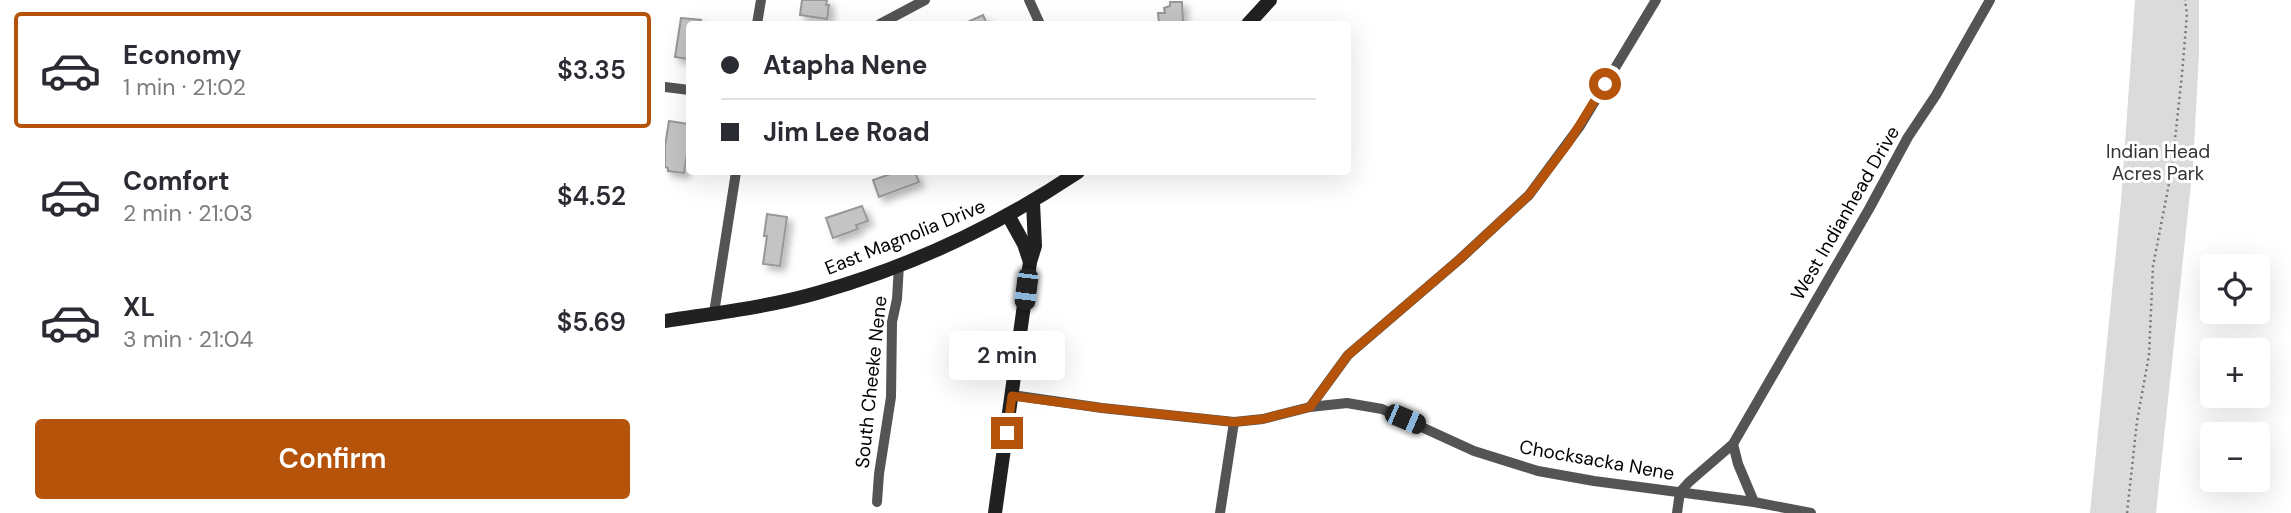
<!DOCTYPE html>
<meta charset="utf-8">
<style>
:root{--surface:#fff;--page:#f2f2f3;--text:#2b2b33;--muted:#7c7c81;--line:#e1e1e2;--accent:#b45309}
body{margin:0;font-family:"DM Sans",sans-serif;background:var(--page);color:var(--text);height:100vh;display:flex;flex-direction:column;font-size:26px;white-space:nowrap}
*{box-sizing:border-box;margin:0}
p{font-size:23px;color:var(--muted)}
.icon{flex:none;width:38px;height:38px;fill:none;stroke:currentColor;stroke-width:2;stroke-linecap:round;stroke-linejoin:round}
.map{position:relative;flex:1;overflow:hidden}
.details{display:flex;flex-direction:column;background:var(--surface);width:665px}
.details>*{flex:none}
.top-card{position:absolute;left:21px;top:21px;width:665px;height:154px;border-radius:7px;box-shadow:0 7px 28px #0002;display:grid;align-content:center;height:154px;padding:0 35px;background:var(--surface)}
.buttons{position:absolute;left:1535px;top:254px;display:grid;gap:14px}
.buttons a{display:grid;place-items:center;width:70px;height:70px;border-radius:7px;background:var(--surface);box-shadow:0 7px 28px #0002;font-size:35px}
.end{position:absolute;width:32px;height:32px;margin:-16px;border:9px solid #b45309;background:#fff;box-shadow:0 0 0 4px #fff}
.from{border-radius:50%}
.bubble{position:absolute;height:49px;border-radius:7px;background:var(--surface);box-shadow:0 7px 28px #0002;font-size:23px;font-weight:600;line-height:49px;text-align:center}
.car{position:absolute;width:21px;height:42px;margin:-21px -10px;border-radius:9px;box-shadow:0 0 5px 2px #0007;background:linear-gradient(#222 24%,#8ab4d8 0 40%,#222 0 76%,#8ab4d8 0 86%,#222 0)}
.top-card b{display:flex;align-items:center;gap:24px;height:66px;font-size:26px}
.top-card b+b{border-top:2px solid var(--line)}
.top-card i{width:18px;height:18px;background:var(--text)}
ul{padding:12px 0 0;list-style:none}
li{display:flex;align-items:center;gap:21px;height:116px;margin:0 14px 10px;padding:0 21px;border:4px solid transparent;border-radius:7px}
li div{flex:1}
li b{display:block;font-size:26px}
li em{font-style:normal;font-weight:600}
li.current{border-color:var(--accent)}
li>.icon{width:63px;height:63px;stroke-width:1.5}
.button{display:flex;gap:14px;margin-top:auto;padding:14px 35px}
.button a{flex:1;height:80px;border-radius:7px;background:var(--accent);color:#fff;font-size:28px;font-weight:600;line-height:80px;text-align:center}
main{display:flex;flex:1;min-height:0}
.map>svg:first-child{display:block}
.green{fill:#dbdbdb}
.building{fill:#c4c4c4;stroke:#989898;stroke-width:2;filter:url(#shadow)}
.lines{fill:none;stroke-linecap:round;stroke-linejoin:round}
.path{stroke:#767676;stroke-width:2.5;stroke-dasharray:2 3.5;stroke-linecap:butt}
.street{stroke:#545454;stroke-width:10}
.secondary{stroke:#212121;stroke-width:14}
.route{stroke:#b45309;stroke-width:9}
.labels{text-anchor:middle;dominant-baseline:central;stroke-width:6;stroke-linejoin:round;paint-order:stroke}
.park-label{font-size:19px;fill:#323232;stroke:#fff}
.street-label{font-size:19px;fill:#000;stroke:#fff}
</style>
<main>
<section class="details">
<ul>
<li class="current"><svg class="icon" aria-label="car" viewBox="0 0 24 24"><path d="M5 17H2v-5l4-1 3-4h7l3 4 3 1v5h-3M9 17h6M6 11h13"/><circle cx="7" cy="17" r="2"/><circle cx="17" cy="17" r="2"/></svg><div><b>Economy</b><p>1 min · 21:02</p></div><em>$3.35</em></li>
<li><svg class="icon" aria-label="car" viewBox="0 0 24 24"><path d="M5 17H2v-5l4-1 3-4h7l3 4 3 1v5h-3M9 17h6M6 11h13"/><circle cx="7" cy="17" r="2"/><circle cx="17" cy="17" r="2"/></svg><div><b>Comfort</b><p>2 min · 21:03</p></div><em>$4.52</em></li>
<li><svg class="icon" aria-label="car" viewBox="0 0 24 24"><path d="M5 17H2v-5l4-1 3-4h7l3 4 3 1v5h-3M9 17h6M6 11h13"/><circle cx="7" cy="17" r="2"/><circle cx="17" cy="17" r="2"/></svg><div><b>XL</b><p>3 min · 21:04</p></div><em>$5.69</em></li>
</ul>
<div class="button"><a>Confirm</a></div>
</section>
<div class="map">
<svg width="1626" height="513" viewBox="0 0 1626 513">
<defs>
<filter id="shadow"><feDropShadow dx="5" dy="5" stdDeviation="3.5" flood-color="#0004"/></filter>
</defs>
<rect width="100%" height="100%" fill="#fff"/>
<path class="green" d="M1470 0H1534V55L1528 165 1491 513H1425L1456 201Z"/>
<g class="building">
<path d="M137 0H162L161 5H164L162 19 135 15Z"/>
<path d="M505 2H517L518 22 494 24 493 13H500L499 8 505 6Z"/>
<path d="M318 15 322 24H301L300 23Z"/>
<path d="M16 18 36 20 35 24H24V59L10 57Z"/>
<path d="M4 121 24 124V141L19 173 3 171V168L0 167V146Z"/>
<path d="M231 172H250L254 182 214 197 208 180Z"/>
<path d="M197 206 203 221 191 225 193 229 168 238 161 218Z"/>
<path d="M102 214 122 217 115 266 98 264 102 236H99Z"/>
</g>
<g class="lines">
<path class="path" d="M1462 513 1472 421 1484 355 1488 266 1507 168 1517 74 1522 14 1520 0"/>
<g class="street">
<path d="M364 0 375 24"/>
<path d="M92 24 96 0"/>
<path d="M215 24 260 0"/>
<path d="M0 87 24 90"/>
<path d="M49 313 71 172"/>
<path d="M347 395 437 408 569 422 598 419 645 407 682 403 717 409 809 451 873 471 929 481 1089 502 1146 513"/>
<path d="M645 407 683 355 795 259 864 195 915 126 991 0"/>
<path d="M1068 444 1073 464 1089 502"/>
<path d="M212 502 214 474 226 397 227 322 232 299 234 265"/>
<path d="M555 513 569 422"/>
<path d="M1012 513 1015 492 1024 482 1068 444 1204 209 1243 137 1271 95 1325 0"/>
</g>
<g class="secondary">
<path d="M583 24 605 0"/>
<path d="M343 215 359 244 365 262"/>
<path d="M0 321C51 313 103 307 152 293 244 267 334 225 413 172"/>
<path d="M330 513 365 262 370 246 368 202"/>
</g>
</g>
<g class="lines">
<path class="route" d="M342 433 347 396 437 408 569 422 598 419 645 407 683 355 795 259 864 195 904 142 940 84"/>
</g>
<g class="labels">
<g class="park-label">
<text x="1493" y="151">Indian Head<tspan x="1493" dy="22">Acres Park</tspan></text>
</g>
<g class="street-label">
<text transform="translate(1180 213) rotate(-60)">West Indianhead Drive</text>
<text transform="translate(240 237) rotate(-22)">East Magnolia Drive</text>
<text transform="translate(206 382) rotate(-84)">South Cheeke Nene</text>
<text transform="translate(932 460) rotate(10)">Chocksacka Nene</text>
</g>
</g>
</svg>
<div class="buttons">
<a><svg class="icon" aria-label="locate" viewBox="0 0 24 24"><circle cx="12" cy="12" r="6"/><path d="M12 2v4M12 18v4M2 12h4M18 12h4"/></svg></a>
<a>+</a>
<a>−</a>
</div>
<i class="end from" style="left:940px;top:84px"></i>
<i class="end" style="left:342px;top:433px"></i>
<div class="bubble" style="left:284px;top:331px;width:116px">2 min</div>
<i class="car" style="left:361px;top:289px;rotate:187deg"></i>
<i class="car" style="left:740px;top:419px;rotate:113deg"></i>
<div class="top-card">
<b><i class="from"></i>Atapha Nene</b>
<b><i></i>Jim Lee Road</b>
</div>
</div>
</main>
